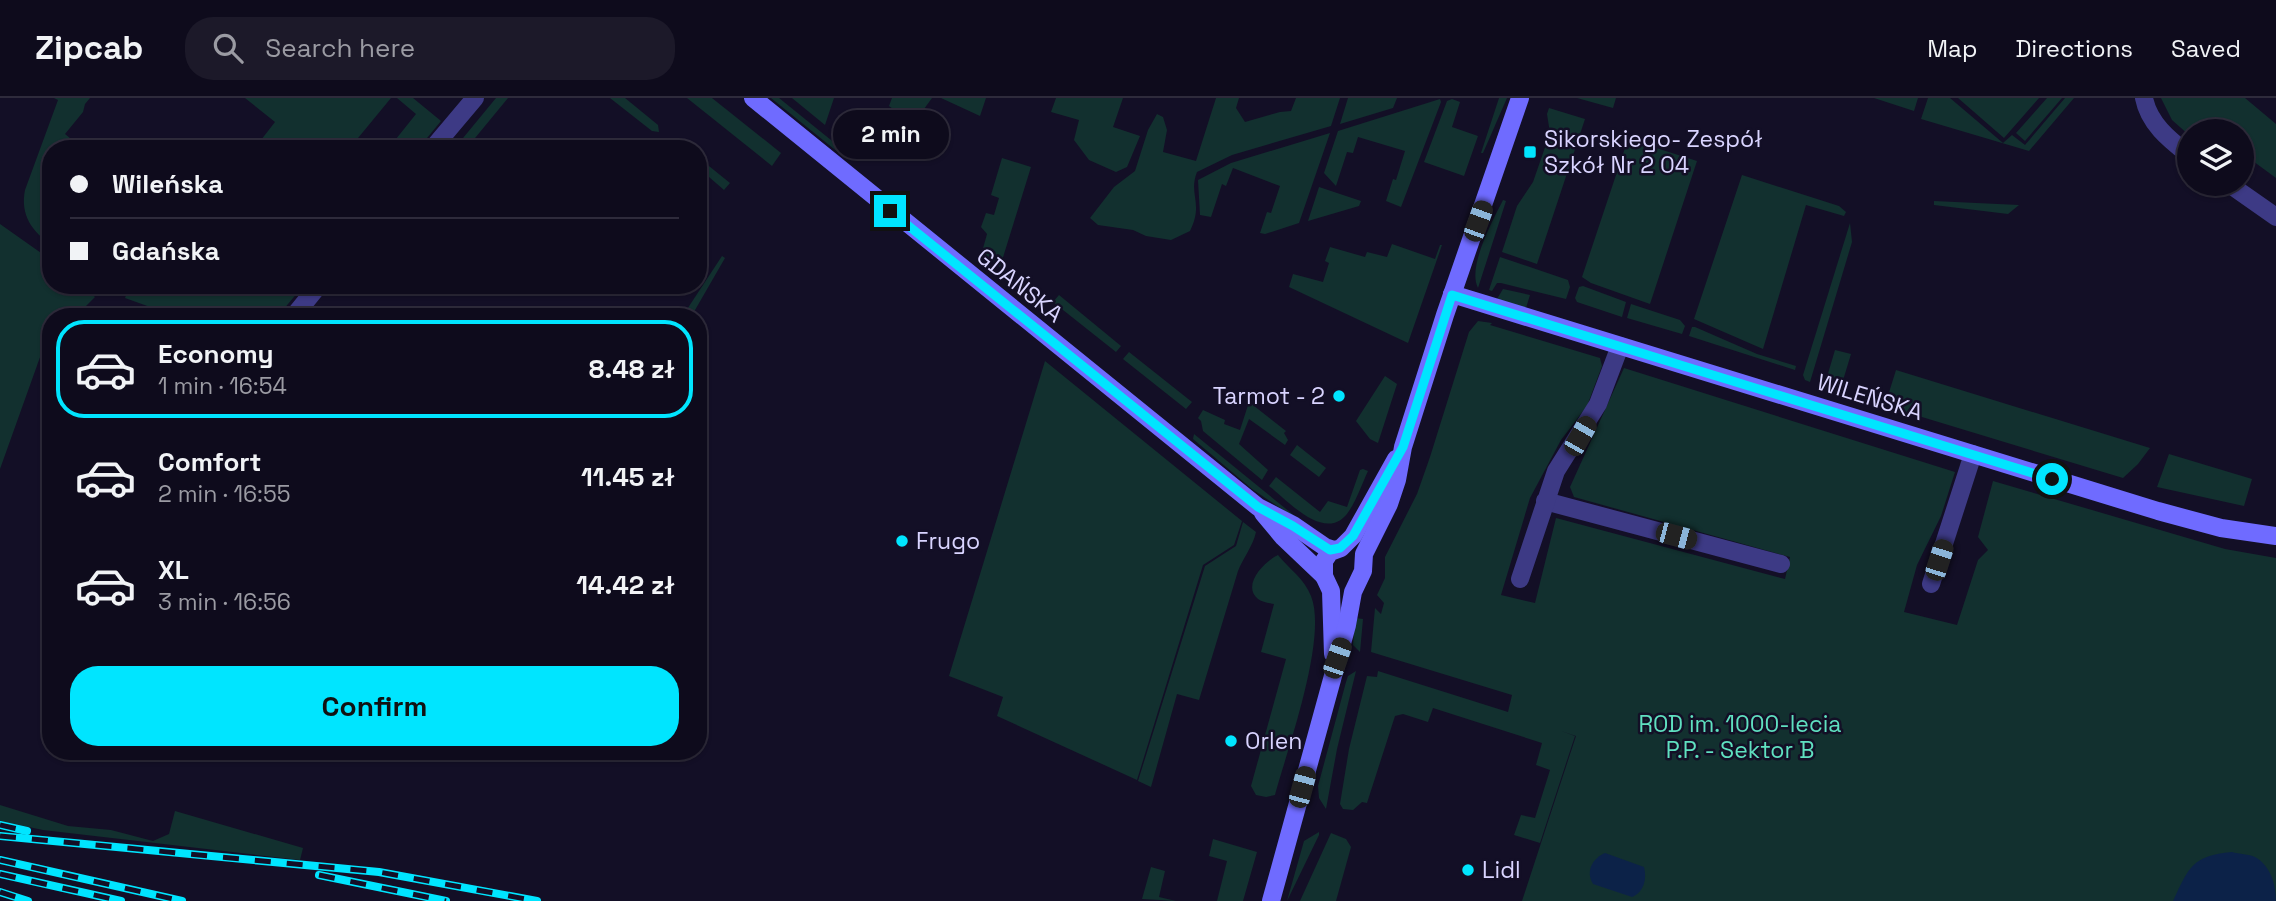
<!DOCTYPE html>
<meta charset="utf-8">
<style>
:root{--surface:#0e0b1c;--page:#1c1929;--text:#f1f3f6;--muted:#9b9ba3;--line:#2e2b3b;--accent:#00e5ff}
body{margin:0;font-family:"Space Grotesk",sans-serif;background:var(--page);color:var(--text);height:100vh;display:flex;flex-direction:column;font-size:26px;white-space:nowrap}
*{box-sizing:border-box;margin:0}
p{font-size:23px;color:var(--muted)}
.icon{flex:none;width:38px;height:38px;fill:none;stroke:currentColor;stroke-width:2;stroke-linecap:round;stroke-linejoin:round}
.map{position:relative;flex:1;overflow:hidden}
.side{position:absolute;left:42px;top:210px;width:665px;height:452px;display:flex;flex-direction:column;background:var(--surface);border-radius:28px;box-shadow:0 2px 5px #0004,0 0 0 2px var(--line)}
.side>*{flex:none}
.top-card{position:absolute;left:42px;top:42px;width:665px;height:154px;border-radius:28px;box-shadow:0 2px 5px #0004,0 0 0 2px var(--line);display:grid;align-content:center;height:154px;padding:0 28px;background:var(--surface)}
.controls{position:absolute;left:2177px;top:21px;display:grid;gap:14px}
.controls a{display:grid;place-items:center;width:77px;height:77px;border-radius:50%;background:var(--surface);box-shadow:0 2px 5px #0004,0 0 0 2px var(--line);font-size:35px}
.end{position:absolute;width:32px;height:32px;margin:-16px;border:9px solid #00e5ff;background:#111;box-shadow:0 0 0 4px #111}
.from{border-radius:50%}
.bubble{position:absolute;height:49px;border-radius:24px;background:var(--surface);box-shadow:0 2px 5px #0004,0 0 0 2px var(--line);font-size:23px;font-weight:800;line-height:49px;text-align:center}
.car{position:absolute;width:21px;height:42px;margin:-21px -10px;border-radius:9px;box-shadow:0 0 5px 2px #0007;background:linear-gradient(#222 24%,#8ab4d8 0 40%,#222 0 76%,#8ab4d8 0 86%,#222 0)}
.top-card b{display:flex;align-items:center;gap:24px;height:66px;font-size:26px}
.top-card b+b{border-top:2px solid var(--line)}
.top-card i{width:18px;height:18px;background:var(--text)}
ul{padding:12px 0 0;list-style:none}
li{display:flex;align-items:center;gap:21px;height:98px;margin:0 14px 10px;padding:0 14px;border:4px solid transparent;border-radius:28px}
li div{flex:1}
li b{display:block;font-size:26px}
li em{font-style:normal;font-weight:800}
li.on{border-color:var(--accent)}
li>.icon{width:63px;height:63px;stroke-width:1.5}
.primary-button{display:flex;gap:14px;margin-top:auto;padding:14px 28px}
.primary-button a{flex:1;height:80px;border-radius:28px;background:var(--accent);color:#111;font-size:28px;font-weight:800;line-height:80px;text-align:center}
header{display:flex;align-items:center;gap:42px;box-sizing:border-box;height:98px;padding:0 35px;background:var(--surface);border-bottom:2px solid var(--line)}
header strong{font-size:33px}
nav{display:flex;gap:38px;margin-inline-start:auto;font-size:24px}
.search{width:490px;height:63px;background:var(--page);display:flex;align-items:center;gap:18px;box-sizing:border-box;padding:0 24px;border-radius:28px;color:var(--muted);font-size:26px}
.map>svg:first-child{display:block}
.green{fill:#12302f}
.water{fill:#0c2248}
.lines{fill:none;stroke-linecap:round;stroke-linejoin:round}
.street{stroke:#3d3a85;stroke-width:18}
.secondary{stroke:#6f6bff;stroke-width:18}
.rail-casing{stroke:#00e5ff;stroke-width:8}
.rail{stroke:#130f26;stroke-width:5;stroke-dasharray:16;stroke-linecap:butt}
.route{stroke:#00e5ff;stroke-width:9}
.poi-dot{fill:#00e5ff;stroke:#130f26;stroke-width:2.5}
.labels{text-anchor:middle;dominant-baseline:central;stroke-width:5;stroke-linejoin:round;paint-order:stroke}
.poi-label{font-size:23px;fill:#d9d4ff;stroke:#130f26;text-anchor:start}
.street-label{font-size:23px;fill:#d9d4ff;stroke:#130f26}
.park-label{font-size:23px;fill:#5fe0c0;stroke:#130f26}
</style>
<header>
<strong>Zipcab</strong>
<div class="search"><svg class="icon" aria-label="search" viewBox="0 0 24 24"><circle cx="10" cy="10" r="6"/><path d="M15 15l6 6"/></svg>Search here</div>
<nav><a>Map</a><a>Directions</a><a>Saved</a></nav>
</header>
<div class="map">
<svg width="2276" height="803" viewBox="0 0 2276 803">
<rect width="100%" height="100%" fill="#130f26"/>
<g class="green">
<path d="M54 0H90L85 6 83 14 65 36 83 51H51V86L49 89 51 91V147C32 133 20 117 25 92L58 2Z"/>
<path d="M245 0H391L349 51H254L275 24Z"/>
<path d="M397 0H413L441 23 418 51H388L416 16Z"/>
<path d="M496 0H508L466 51H454Z"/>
<path d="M610 0H625L658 27 659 34 652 33Z"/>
<path d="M687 0H712L781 55 772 68Z"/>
<path d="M771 0H779L847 55 844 59Z"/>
<path d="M792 0H834L825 27Z"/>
<path d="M892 0H932L913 26 889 8Z"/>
<path d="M941 0H986L980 18Z"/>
<path d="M1056 0H1123L1113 29 1140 38 1127 69 1116 74 1089 62 1074 42 1079 22 1051 14Z"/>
<path d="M1216 0H1239L1236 10 1245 24 1280 14 1291 13 1296 0H1340L1331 28 1232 57 1197 74C1188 97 1204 105 1190 133L1171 142 1146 138 1133 132 1098 127 1090 120 1114 89 1135 73 1148 32 1157 16 1163 19 1167 32 1163 54 1196 63Z"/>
<path d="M1348 0H1397L1393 10 1340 26Z"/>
<path d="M1499 0H1507L1483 55H1481Z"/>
<path d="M1577 0H1616L1613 10Z"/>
<path d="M1874 0H1918L1914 13Z"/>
<path d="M1928 0H1950L2003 45 2012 37 2025 47 2065 0H2074L2029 53 1921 21Z"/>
<path d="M1958 0H2039L2004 40Z"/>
<path d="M2047 0H2062L2025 43 2016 35Z"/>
<path d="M2161 0H2245L2276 26V80L2242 55V33H2189V37L2172 22Z"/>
<path d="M1440 1 1441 4 1401 109 1386 103 1393 81 1396 82 1405 53 1358 39 1353 55 1347 54 1336 88 1324 75 1338 33Z"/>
<path d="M1452 1 1460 4 1452 29 1478 38 1464 78 1424 64 1447 3Z"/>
<path d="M1549 10 1585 21 1537 166 1502 154 1517 108 1533 84 1550 35 1547 16Z"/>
<path d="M1330 35 1299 125 1265 136 1260 135 1267 114 1271 115 1280 88 1233 70 1226 88 1222 86 1211 119 1200 117 1198 82 1231 65Z"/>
<path d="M1628 41 1697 63 1650 206 1591 185 1582 179Z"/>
<path d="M1002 60 1031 69 1000 169 982 154 987 136 981 129 986 115 994 117 999 100 991 97Z"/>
<path d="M704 64 730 85 724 92 709 79 700 91 698 90 702 78 700 69Z"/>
<path d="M1742 77 1839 108 1846 114 1844 118 1806 107 1763 251 1694 221Z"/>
<path d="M1319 89 1361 103 1359 108 1308 123Z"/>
<path d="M1503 102 1506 103 1478 190C1467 169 1493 122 1503 102Z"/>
<path d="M1934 103 2019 107 2008 116 1934 107Z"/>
<path d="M1850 125 1852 144 1810 284 1805 282 1803 277Z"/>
<path d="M0 126 51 162V187H81L95 199 75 219H51V241L44 248 0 371Z"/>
<path d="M1392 146 1435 161 1440 147H1442L1408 245 1289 189 1293 176 1323 184 1329 165 1325 163 1330 149 1365 159 1367 154 1387 159Z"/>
<path d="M722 158 725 160 691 219H682Z"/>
<path d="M1500 159 1568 182 1570 189 1566 201 1501 185H1497L1492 193 1489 192Z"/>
<path d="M130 187H304L277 219H178L125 200Z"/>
<path d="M1583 188 1626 204 1622 219 1577 204 1575 200 1579 189Z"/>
<path d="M1503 191 1530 197 1526 210 1497 201Z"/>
<path d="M1059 197 1121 248 1116 254 1053 204Z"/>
<path d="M1631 206 1680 222 1685 228 1682 236 1627 220Z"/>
<path d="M1478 223 1492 225 1490 227 1600 260 1602 268 1587 308 1561 342 1530 400 1501 497 1535 505 1556 420 1785 481 1790 459 1574 399 1570 389 1624 270 1955 374 1941 418 1917 467 1904 514 1957 527 1978 462 1988 452 1978 439 1993 383 2225 451 2276 460V803H1522L1576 638 1561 633 1575 638 1540 745 1514 737 1521 717 1535 720 1550 672 1536 667 1542 645 1433 610 1428 624 1403 616 1395 618 1367 705 1362 704 1353 712 1343 711 1340 706 1349 651 1367 578 1377 579 1378 573 1508 614 1512 597 1371 554 1375 510 1381 516 1384 505 1377 497 1385 480V459L1417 396 1430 359 1469 234Z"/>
<path d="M1692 229H1695L1757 256 1796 268 1795 272 1689 238Z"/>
<path d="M1835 252 1851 256 1841 289 1836 293 1824 289Z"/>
<path d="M1129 254 1192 304 1186 311 1123 261Z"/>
<path d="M1045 263 1242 423 1234 447 1203 467 1137 682 997 618 1003 599 949 578Z"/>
<path d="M1896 272 2150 350 2138 366 2123 380 1889 309 1886 304Z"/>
<path d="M1385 278 1397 286 1378 345 1370 341 1356 323Z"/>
<path d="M1249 304 1286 333 1284 335 1288 342 1285 347 1249 321 1239 346 1268 372 1262 382 1203 333 1201 323 1198 320 1203 312 1225 322 1224 326 1240 332Z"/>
<path d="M1194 336 1307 428 1252 391 1193 341Z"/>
<path d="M1297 347 1326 370 1319 379 1290 357Z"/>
<path d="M2169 356 2252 381 2244 408 2157 389Z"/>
<path d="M1363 371 1368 373C1362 386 1357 401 1349 413 1327 447 1288 403 1269 388L1276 379 1320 414 1328 403 1347 409 1360 372Z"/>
<path d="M1243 424 1256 434C1253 448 1243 460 1238 473L1199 602 1177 596 1151 689 1138 683 1205 468 1236 448Z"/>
<path d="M1278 457C1289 471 1304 480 1311 498 1328 540 1287 652 1275 697L1266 699 1256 697 1251 688 1286 561 1261 554 1274 506C1269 505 1262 504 1258 501 1241 487 1265 463 1278 457Z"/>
<path d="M1355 520 1363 521 1360 554 1353 547Z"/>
<path d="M1356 573 1337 651 1326 711 1319 700 1318 688 1346 584 1348 578Z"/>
<path d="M0 707 68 728 111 732 153 743 169 736 175 713 303 750 300 762 43 732 0 723Z"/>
<path d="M1319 734V737L1287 803 1304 743Z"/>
<path d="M1331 735 1346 741 1351 749 1336 803H1300Z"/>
<path d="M1213 741 1257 754 1243 803H1217L1227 763 1209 758Z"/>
<path d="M1151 769 1165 773 1159 799 1176 803 1142 801Z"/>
</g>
<g class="water">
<path d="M2232 754C2239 756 2249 756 2255 759 2271 768 2276 787 2276 803H2173C2189 769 2192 758 2232 754Z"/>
<path d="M1605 755 1644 769C1647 781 1644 794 1632 799L1593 786C1585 773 1593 760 1605 755Z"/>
</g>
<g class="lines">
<g class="street">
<path d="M2144 0C2149 26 2170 42 2189 57"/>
<path d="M432 51 475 0"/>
<path d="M2229 86 2276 119"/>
<path d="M293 219 319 187"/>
<path d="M1545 403 1781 466"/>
<path d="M1520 481 1556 373 1598 306 1620 248"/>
<path d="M1931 486 1973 356"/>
</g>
<g class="secondary">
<path d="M753 0 1258 409 1293 427 1325 449 1334 452"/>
<path d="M1452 196 2158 413 2221 430 2276 438"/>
<path d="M1263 415 1283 439 1324 478"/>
<path d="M1333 556 1331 493 1324 478V463L1330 454 1341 450 1353 438 1396 361"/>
<path d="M1271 803 1347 527 1353 494 1363 473 1364 456 1389 406 1397 382 1403 349 1445 217 1520 0"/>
</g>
<g class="rail-casing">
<g id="rail">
<path d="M0 727 27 733"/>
<path d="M0 738 379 774 537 803"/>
<path d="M0 762 182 803"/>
<path d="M0 776 121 803"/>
<path d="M319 777 446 803"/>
<path d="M0 794 28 803"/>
</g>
</g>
<use href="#rail" class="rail"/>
</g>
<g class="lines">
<path class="route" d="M890 113 1258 409 1293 428 1330 452 1340 450 1353 438 1403 349 1452 197 2052 381"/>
</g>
<g class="poi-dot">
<rect x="1523" y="47" width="14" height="14" rx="3.5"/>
<circle cx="1339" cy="298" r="7"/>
<circle cx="902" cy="443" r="7"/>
<circle cx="1231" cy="643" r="7"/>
<circle cx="1468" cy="772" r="7"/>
</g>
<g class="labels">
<g class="poi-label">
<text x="1544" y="41">Sikorskiego- Zespół<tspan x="1544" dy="26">Szkół Nr 2 04</tspan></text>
<text x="1325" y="298" text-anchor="end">Tarmot - 2</text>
<text x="916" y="443">Frugo</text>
<text x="1245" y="643">Orlen</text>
<text x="1482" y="772">Lidl</text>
</g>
<g class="street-label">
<text transform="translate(1020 187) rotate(39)">GDAŃSKA</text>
<text transform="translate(1870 299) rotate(17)">WILEŃSKA</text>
</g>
<g class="park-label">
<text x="1740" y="626">ROD im. 1000-lecia<tspan x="1740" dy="26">P.P. - Sektor B</tspan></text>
</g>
</g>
</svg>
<div class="controls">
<a><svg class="icon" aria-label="layers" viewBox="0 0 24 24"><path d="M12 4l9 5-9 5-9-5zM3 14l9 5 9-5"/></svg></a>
</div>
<i class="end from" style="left:2052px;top:381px"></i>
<i class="end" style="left:890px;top:113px"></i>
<div class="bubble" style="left:833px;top:12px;width:116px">2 min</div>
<i class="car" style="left:1478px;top:123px;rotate:20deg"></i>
<i class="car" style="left:1580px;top:338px;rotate:30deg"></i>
<i class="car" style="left:1676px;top:438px;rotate:105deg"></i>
<i class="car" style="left:1939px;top:462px;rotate:18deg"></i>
<i class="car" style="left:1337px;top:560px;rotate:19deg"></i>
<i class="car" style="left:1302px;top:689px;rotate:15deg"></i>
<div class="top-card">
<b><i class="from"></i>Wileńska</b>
<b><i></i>Gdańska</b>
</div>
<section class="side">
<ul>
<li class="on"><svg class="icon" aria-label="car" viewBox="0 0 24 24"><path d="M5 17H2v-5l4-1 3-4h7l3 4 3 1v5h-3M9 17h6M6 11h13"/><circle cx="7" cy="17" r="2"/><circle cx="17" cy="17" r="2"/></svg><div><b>Economy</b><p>1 min · 16:54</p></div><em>8.48 zł</em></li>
<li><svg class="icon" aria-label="car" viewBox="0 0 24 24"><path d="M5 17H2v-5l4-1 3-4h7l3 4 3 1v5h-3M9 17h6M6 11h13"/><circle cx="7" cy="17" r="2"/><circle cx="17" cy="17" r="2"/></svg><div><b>Comfort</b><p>2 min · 16:55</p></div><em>11.45 zł</em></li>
<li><svg class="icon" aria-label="car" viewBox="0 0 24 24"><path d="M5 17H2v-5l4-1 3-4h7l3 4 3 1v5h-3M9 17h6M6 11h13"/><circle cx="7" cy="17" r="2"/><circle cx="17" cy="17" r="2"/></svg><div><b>XL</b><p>3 min · 16:56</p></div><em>14.42 zł</em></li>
</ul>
<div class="primary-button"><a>Confirm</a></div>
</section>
</div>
